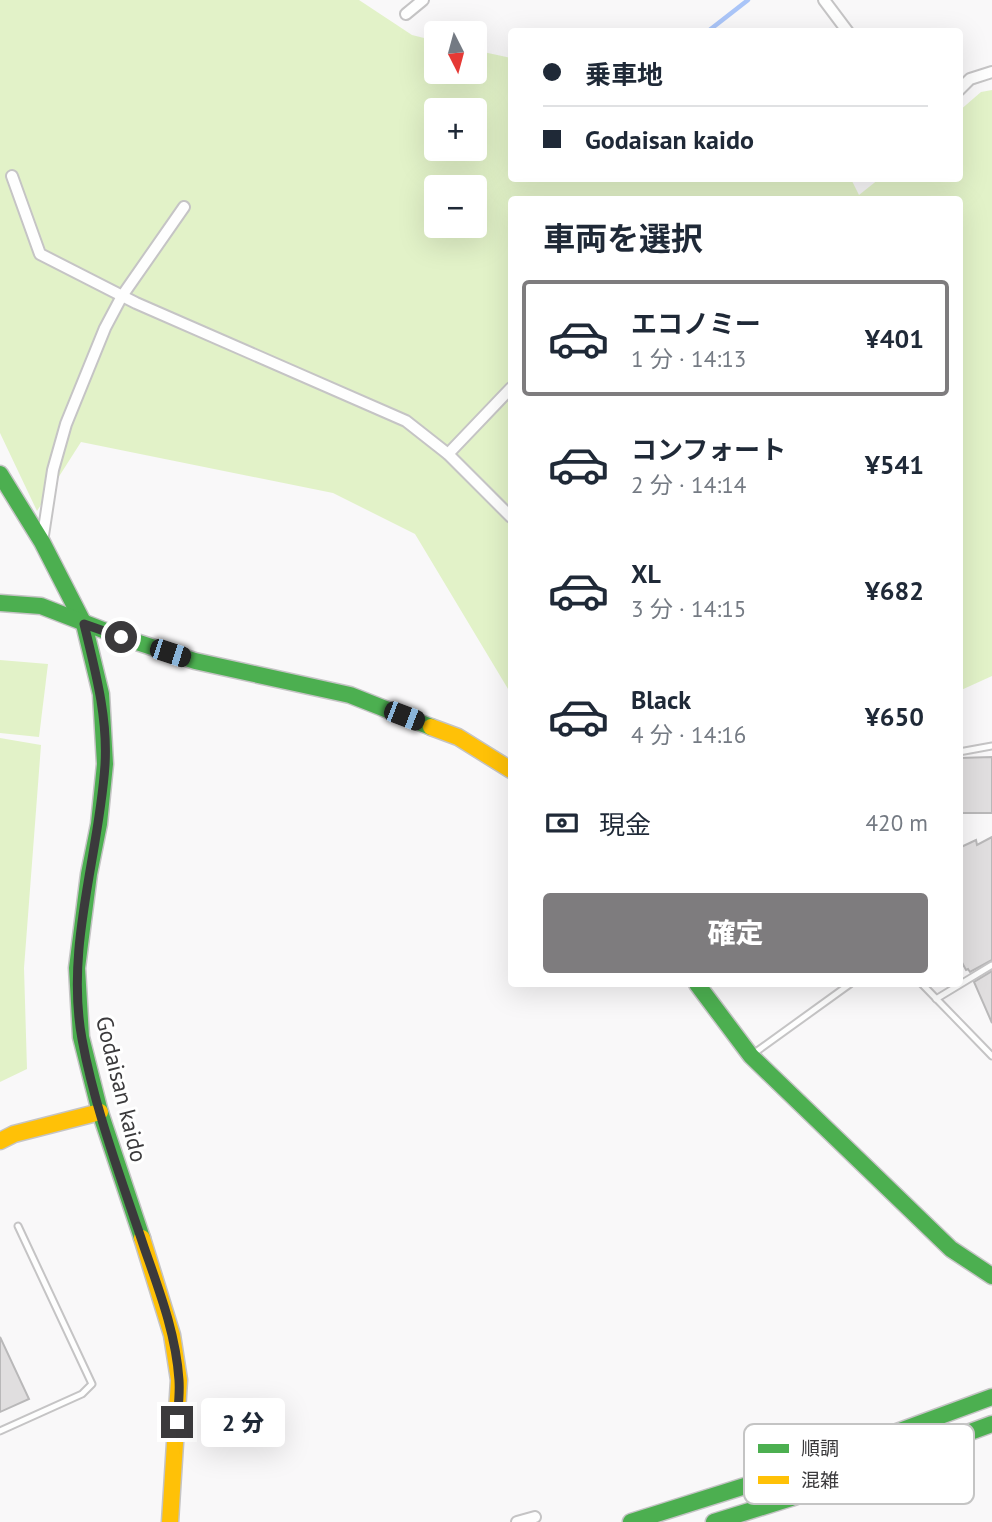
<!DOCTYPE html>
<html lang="ja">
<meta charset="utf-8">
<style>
:root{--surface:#fff;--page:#f2f2f3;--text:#1f2937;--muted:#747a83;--line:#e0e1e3;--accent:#7e7c7e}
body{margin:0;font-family:"PT Sans","Noto Sans JP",sans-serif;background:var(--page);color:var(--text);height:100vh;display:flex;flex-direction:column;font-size:26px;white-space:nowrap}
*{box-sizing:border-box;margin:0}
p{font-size:23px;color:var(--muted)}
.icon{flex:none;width:38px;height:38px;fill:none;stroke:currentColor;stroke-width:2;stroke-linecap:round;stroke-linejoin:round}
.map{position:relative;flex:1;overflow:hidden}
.panel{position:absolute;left:508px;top:196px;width:455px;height:791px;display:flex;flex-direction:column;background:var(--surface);border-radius:7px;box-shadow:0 7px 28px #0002}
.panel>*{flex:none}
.top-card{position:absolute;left:508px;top:28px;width:455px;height:154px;border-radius:7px;box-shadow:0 7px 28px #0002;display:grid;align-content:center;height:154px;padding:0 35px;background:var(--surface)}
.needle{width:46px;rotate:174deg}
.buttons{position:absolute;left:424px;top:21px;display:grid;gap:14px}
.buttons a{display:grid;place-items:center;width:63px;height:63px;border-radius:7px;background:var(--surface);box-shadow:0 7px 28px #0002;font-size:35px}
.end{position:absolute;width:32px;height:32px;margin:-16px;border:9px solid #3b3a3c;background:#fff;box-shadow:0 0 0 4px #fff}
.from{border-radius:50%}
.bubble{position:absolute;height:49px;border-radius:7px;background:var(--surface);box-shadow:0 7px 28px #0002;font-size:23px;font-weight:800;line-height:49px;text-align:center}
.car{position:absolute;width:21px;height:42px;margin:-21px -10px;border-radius:9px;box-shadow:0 0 5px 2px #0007;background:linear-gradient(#222 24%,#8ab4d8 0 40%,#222 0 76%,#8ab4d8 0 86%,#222 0)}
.top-card b{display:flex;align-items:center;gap:24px;height:66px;font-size:26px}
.top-card b+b{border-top:2px solid var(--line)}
.top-card i{width:18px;height:18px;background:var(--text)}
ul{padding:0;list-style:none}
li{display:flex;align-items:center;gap:21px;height:116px;margin:0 14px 10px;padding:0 21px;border:4px solid transparent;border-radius:7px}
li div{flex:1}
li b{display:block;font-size:26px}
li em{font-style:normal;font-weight:800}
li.selected{border-color:var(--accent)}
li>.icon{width:63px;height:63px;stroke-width:1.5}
h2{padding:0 35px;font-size:32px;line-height:84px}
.pay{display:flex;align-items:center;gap:18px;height:77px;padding:0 35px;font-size:26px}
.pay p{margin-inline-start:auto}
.cta{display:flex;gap:14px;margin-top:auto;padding:14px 35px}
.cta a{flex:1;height:80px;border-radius:7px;background:var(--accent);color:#fff;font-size:28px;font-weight:800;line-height:80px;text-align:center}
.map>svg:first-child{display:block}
.green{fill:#e2f2c8;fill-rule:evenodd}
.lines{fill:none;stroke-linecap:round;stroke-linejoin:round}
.stream{stroke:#aac5f8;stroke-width:4.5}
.building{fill:#e0dedf;stroke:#b9b8b9;stroke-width:2}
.lane-casing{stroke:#c5c4c5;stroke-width:9}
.street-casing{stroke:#c5c4c5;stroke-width:14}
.fast-casing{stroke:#c5c4c5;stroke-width:19}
.slow-casing{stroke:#c5c4c5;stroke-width:19}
.lane{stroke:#fefefe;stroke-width:5}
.street{stroke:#fefefe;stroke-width:10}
.fast{stroke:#4caf50;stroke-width:16}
.slow{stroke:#ffc107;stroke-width:16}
.route{stroke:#3b3a3c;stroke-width:9}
.labels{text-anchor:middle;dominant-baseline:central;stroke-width:6;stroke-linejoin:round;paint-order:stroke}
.street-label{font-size:23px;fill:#3b3a3c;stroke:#fff}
.key{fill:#fff;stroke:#c4c4c4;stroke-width:2}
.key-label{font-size:19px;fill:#3b3a3c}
</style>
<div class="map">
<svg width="992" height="1522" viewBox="0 0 992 1522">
<rect width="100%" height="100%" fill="#f9f8f9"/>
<g class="green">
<path d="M0 0H359L412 35 436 41V72H474V50L511 58V178L851 179 859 195 879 179 959 178V111L981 92 992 90V676L959 691V200H511V694L415 534 333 493 81 442 37 511 0 433ZM436 110H474V149H436ZM436 187H474V226H436Z"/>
<path d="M0 660 48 664 39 737 0 733Z"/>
<path d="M0 738 41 745 24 968 27 1069 0 1082Z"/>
</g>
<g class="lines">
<path class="stream" d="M707 32 748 0"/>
</g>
<g class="building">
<path d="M992 757V813H959V758Z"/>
<path d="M992 837V960L970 972 968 969 966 970 959 957V848L976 840 977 845Z"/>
<path d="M992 971V1023L974 982Z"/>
<path d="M0 1337 29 1399 0 1412Z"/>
</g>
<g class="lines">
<g class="lane-casing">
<g id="lane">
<path d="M959 752 992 746"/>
<path d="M922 984 992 1056"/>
<path d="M936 999 992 965"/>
<path d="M753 1054 850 984"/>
<path d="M0 1431 82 1394 92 1384 18 1226"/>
</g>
</g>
<g class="street-casing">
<g id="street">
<path d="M824 0 848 32"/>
<path d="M406 14 423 0"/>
<path d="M959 90 970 79 992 72"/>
<path d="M12 176 40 254 136 303 406 421 448 454 511 517"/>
<path d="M448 454 511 388"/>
<path d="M42 542 53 470 66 424 105 328 122 296 184 207"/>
<path d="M517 1522 535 1517"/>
</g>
</g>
<g class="fast-casing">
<g id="fast">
<path d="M0 474 42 542 84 624 101 694 105 764 99 824 89 874 77 968 81 1037 100 1112 142 1238"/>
<path d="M0 603 41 606 121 637 195 661 350 695 431 727"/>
<path d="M697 984 751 1056 951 1249 992 1276"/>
<path d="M631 1522 783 1474 992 1397"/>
<path d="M714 1522 791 1498 992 1424"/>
</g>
</g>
<g class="slow-casing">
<g id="slow">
<path d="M431 727 458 737 511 770"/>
<path d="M0 1141 14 1134 100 1112"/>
<path d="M142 1238 172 1335 179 1380 170 1522"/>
</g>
</g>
<use href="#lane" class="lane"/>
<use href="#street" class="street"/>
<use href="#fast" class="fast"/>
<use href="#slow" class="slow"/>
</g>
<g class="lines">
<path class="route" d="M121 637 84 624C95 670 108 717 105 765 99 856 65 947 82 1039 95 1110 121 1178 144 1247 159 1290 176 1334 179 1380 180 1394 178 1409 177 1422"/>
</g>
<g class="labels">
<g class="street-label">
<text transform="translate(122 1089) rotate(76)">Godaisan kaido</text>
</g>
</g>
<rect x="744" y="1424" width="230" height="80" rx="10" class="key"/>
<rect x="758" y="1444" width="31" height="9" fill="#4caf50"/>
<rect x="758" y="1476" width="31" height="8" fill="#ffc107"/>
<g class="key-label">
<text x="801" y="1455">順調</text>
<text x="801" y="1487">混雑</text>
</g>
</svg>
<div class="buttons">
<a><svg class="needle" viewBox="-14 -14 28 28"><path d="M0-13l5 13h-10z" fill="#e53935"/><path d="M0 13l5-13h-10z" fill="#747a83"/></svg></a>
<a>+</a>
<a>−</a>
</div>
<i class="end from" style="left:121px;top:637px"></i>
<i class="end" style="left:177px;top:1422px"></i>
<div class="bubble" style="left:201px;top:1398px;width:84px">2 分</div>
<i class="car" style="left:170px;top:653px;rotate:108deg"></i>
<i class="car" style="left:404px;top:716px;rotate:111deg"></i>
<div class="top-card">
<b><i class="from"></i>乗車地</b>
<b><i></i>Godaisan kaido</b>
</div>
<section class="panel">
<h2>車両を選択</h2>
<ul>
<li class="selected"><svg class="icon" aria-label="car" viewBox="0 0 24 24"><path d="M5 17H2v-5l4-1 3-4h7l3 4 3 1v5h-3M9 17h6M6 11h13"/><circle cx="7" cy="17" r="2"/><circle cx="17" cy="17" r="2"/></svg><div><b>エコノミー</b><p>1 分 · 14:13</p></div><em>¥401</em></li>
<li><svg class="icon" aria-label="car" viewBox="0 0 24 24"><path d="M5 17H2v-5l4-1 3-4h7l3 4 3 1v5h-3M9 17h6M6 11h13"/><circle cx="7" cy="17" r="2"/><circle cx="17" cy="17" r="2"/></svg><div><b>コンフォート</b><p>2 分 · 14:14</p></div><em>¥541</em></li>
<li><svg class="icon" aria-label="car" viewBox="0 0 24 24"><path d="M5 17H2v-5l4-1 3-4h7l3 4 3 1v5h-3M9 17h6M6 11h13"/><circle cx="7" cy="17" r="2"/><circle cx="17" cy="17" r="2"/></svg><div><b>XL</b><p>3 分 · 14:15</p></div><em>¥682</em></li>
<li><svg class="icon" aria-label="car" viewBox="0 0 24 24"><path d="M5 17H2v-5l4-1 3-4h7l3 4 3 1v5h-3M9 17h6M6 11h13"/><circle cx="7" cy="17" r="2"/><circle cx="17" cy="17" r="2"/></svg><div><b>Black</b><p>4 分 · 14:16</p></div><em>¥650</em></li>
</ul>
<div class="pay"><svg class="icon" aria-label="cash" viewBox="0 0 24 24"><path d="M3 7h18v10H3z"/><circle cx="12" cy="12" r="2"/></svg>現金<p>420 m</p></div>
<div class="cta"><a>確定</a></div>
</section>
</div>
